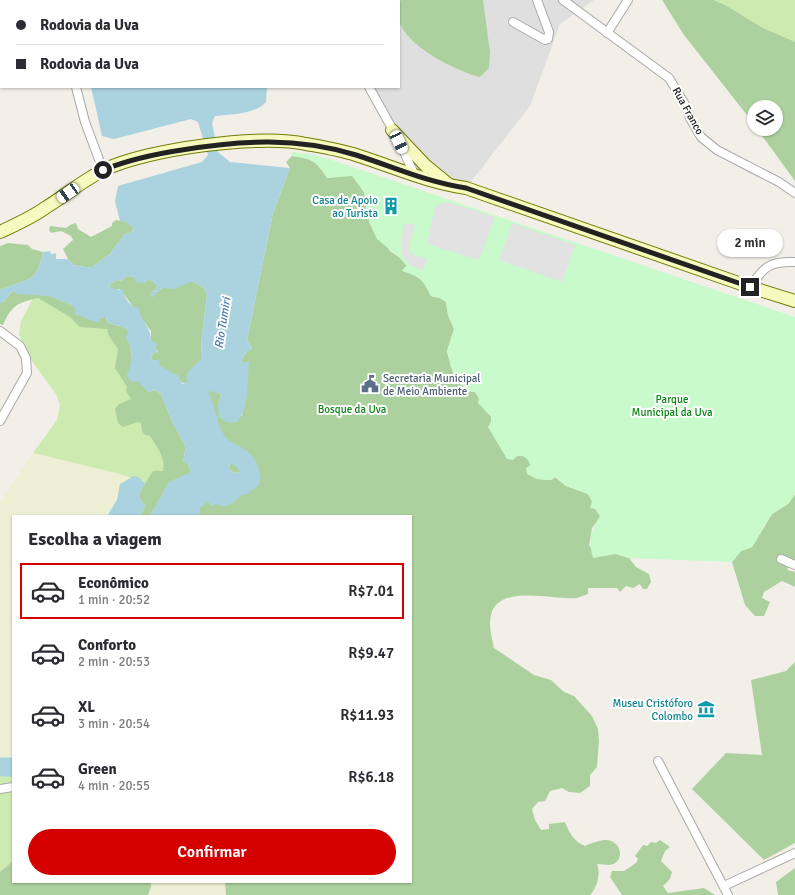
<!DOCTYPE html>
<html lang="pt">
<meta charset="utf-8">
<style>
:root{--surface:#fff;--page:#f2f2f3;--text:#2b2b33;--muted:#7c7c81;--line:#e1e1e2;--accent:#d40000}
body{margin:0;font-family:Signika,sans-serif;background:var(--page);color:var(--text);height:100vh;display:flex;flex-direction:column;font-size:15px;white-space:nowrap}
*{box-sizing:border-box;margin:0}
p{font-size:13px;color:var(--muted)}
.icon{flex:none;width:22px;height:22px;fill:none;stroke:currentColor;stroke-width:2;stroke-linecap:round;stroke-linejoin:round}
.map{position:relative;flex:1;overflow:hidden}
.details{position:absolute;left:12px;top:515px;width:400px;height:368px;display:flex;flex-direction:column;background:var(--surface);border-radius:0px;box-shadow:0 1px 3px #0004}
.details>*{flex:none}
.guide{position:absolute;left:0px;top:0px;width:400px;height:88px;box-shadow:0 1px 3px #0004;display:grid;align-content:center;height:88px;padding:0 16px;background:var(--surface)}
.controls{position:absolute;left:747px;top:100px;display:grid;gap:8px}
.controls a{display:grid;place-items:center;width:36px;height:36px;border-radius:50%;background:var(--surface);box-shadow:0 1px 3px #0004;font-size:20px}
.end{position:absolute;width:18px;height:18px;margin:-9px;border:5px solid #222;background:#fff;box-shadow:0 0 0 2px #fff}
.from{border-radius:50%}
.bubble{position:absolute;height:28px;border-radius:14px;background:var(--surface);box-shadow:0 1px 3px #0004;font-size:13px;font-weight:600;line-height:28px;text-align:center}
.car{position:absolute;width:12px;height:24px;margin:-12px -6px;border-radius:5px;box-shadow:0 0 3px 1px #0007;background:linear-gradient(#fff 24%,#345 0 40%,#fff 0 76%,#345 0 86%,#fff 0)}
.guide b{display:flex;align-items:center;gap:14px;height:38px;font-size:15px}
.guide b+b{border-top:1px solid var(--line)}
.guide i{width:10px;height:10px;background:var(--text)}
ul{padding:0;list-style:none}
li{display:flex;align-items:center;gap:12px;height:56px;margin:0 8px 6px;padding:0 8px;border:2px solid transparent;border-radius:0px}
li div{flex:1}
li b{display:block;font-size:15px}
li em{font-style:normal;font-weight:600}
li.selected{border-color:var(--accent)}
li>.icon{width:36px;height:36px;stroke-width:1.5}
h2{padding:0 16px;font-size:18px;line-height:48px}
.action{display:flex;gap:8px;margin-top:auto;padding:8px 16px}
.action a{flex:1;height:46px;border-radius:24px;background:var(--accent);color:#fff;font-size:16px;font-weight:600;line-height:46px;text-align:center}
.map>svg:first-child{display:block}
.residential{fill:#e0dfdf}
.farmland{fill:#eef0d5}
.grass{fill:#cdebb0}
.forest{fill:#add19e}
.park{fill:#c8facc}
.parking{fill:#e2e2e2}
.water{fill:#aad3df}
.lines{fill:none;stroke-linecap:round;stroke-linejoin:round}
.river{stroke:#aad3df;stroke-width:19}
.street-casing{stroke:#a9a9a9;stroke-width:10}
.secondary-casing{stroke:#707d05;stroke-width:14}
.street{stroke:#fff;stroke-width:8}
.secondary{stroke:#f7fabf;stroke-width:12}
.route{stroke:#222;stroke-width:5}
.labels{text-anchor:middle;dominant-baseline:central;stroke-width:4;stroke-linejoin:round;paint-order:stroke}
.street-label{font-size:11px;fill:#222;stroke:#fff}
.culture-label{font-size:11px;fill:#0d838f;stroke:#fff;text-anchor:end}
.service-label{font-size:11px;fill:#4e5e75;stroke:#fff;text-anchor:start}
.park-label{font-size:11px;fill:#0c8416;stroke:#fff}
.water-label{font-size:12px;font-style:italic;fill:#4a7aab;stroke:#fff}
</style>
<div class="map">
<svg width="795" height="895" viewBox="0 0 795 895">
<rect width="100%" height="100%" fill="#f2efe9"/>
<path class="residential" d="M366 0H594L560 24 530 106 466 188 415 176 369 87H399V1Z"/>
<g class="farmland">
<path d="M33 453 116 473 134 479 145 516H13V766L0 770V502Z"/>
<path d="M151 882H233L236 895H148L151 887Z"/>
</g>
<g class="grass">
<path d="M714 0H795V42C766 34 742 12 714 0Z"/>
<path d="M37 291 104 316 220 516H145L134 479 116 473 33 453 57 420 60 405 56 394 26 353 19 334 21 321Z"/>
<path d="M13 766V861L0 872V770Z"/>
</g>
<g class="forest">
<path d="M397 0H483L490 52 489 68 480 77C456 71 405 46 399 20 398 14 399 7 399 1Z"/>
<path d="M662 0H714L727 6 763 28 795 42V181L757 129H776V107H754V124L684 35Z"/>
<path d="M292 156C312 159 316 160 327 178L352 175 364 192 367 214 390 251 400 258 407 266 402 270C419 276 424 280 431 296L440 298 446 302 448 315 454 329 447 351 451 367 458 383 464 386 467 391 475 392C483 403 480 407 491 416V422L507 459 522 455 528 459 537 479 551 480 555 477 566 486 588 494 601 516 592 528 589 546 629 558 636 567 649 574 651 582 647 589H643L640 584 633 588 626 586 620 592 617 588H588V594C585 595 580 597 577 598 554 601 498 583 491 615 488 626 492 638 494 648L534 675 551 680 564 692 574 696 592 716 598 729 599 741 597 767 590 775V786L580 793 569 792 562 788 550 791 545 801 538 802 532 809 535 820 541 830 549 829V824L565 822C569 832 574 842 585 846 590 843 593 843 599 841 621 834 628 863 609 865 605 865 601 864 597 864 601 873 597 888 590 895H226L225 882H411V516H196V508L203 500H206L209 502 244 492 246 483 241 472 233 473 230 469 228 448 212 444 208 440 204 418 192 385 180 382 179 377 160 367 157 361 152 360 151 358 153 353 158 352 151 340V331L120 289 113 290 109 285 117 280 121 281 127 276 150 279 157 285 156 290 153 291 152 297 162 288 192 281 204 288 207 295 202 334 201 354 207 373 201 379 207 389 221 394 218 406 242 416 248 362H241L244 355 252 348 247 340 273 213 290 168 286 162Z"/>
<path d="M116 220 127 222 134 228 131 233 125 234 110 254 91 268 74 265 68 259 63 249 73 240 71 236 61 231 51 233 49 230 50 226 66 228 70 225 76 223 78 229 91 237 112 226V223Z"/>
<path d="M8 243 28 245 32 249 43 252C37 285 26 278 0 290V246Z"/>
<path d="M13 291 49 296 74 306 88 319 106 317 107 322C114 326 124 325 128 330L132 360 130 368 148 392 155 390 161 394 173 423 186 447 183 461 188 464 191 473 169 482 150 516H140L145 506 138 495 153 471H163C166 458 157 447 150 436L145 435 142 431 141 423 137 422 123 427 118 423 115 409 119 404 131 399 126 391 127 387 115 368 118 349 109 336 107 329 80 327 70 317 38 298C17 303 12 305 3 325L0 324V303H2Z"/>
<path d="M795 494V566H789L787 570 795 572V587L782 581 764 592 762 598 770 602 764 616H755L745 605 732 562 741 551 752 547 772 514 788 504Z"/>
<path d="M795 662V843L764 860 692 789 726 753 762 755 751 680 786 671Z"/>
<path d="M660 840 670 847 665 851 661 861 672 872 670 879 663 886 668 893 704 888 715 895H622L610 877 612 871H624L636 863 638 859 635 856 643 845 647 846 651 842 656 843Z"/>
<path d="M13 861V882H151V887L148 895H0V872Z"/>
<path d="M795 868V895H778L776 882Z"/>
</g>
<path class="park" d="M292 152 315 155 335 161 795 317V494L788 504 772 514 752 547 741 551 732 562 629 558 616 554 593 558C588 541 591 530 600 516L595 509 590 508 592 501 588 494 566 486 556 477 551 480 537 479 527 474 526 468 531 465C527 458 524 455 517 456L513 460 507 459 488 427 491 422V416L478 403 479 398 475 392 467 391 463 386 458 383 451 367 447 351 454 329 448 315 446 302 440 298 431 296C423 279 420 277 402 271L407 266 400 258 377 239 369 222 364 192 352 176 327 178C316 160 312 159 292 156Z"/>
<g class="parking">
<path d="M447 202 495 217 479 260 427 244 435 206Z"/>
<path d="M405 223 415 225 409 247 410 251 414 255 427 259 423 270 411 266 401 254 403 227Z"/>
<path d="M512 223 575 245 562 282 499 260Z"/>
</g>
<g class="water">
<path d="M91 87H267L266 102C254 115 232 114 215 116L212 123 218 152 230 162 290 168 273 213 247 340 252 348 244 355 241 362H249C247 381 250 409 236 423L227 422 219 417 218 406 221 394 201 389 199 382 207 373 201 354 202 334 207 295 204 288 192 281 174 289 162 288 152 297 150 296 151 293 156 290 157 285 150 279 144 283 136 282 134 277 127 276 121 281 117 280 109 285 113 289 123 290C125 299 130 307 139 308 139 319 151 326 151 340L157 344 156 349 158 353H153L151 358 152 360H159L160 367C167 367 171 375 178 375L182 384 189 382 192 385H194L208 440 212 444C220 444 230 448 235 454L229 459 230 469 233 473 241 472 244 475 242 478 246 483C242 497 231 511 216 504L212 506 206 500 200 503V507L196 508V516H150L169 482 191 472 188 464 183 461 186 447 173 423 161 394 155 390 148 392 139 382 130 381 127 375C132 363 134 349 126 338L128 330C124 325 114 326 107 322L106 317H102L99 322C90 322 85 316 76 315L74 306 49 296 18 294 13 291 2 303H0V290C26 278 37 285 43 252L50 251 51 254 56 253V259H68L74 265 91 268 110 254 125 234 131 233 134 229 127 222 120 221 115 201 118 186 202 162 208 155 198 122 191 119 114 139 102 136Z"/>
<path d="M134 476 140 478 145 484 138 495 145 506 140 516H107L117 500 120 484Z"/>
</g>
<g class="lines">
<g class="river">
<path d="M191 516 190 504 206 491H217L231 486H242L251 479C247 447 225 461 213 435 211 430 208 426 208 420L197 387 196 377 214 360 221 348"/>
<path d="M0 767H13"/>
</g>
<g class="street-casing">
<g id="street">
<path d="M62 0V1"/>
<path d="M224 0 228 1"/>
<path d="M563 0 669 78 686 106 690 118 701 137 717 150 779 182 795 193"/>
<path d="M365 1 366 0"/>
<path d="M513 22 545 40 548 39 549 32 537 0"/>
<path d="M607 33 628 0"/>
<path d="M76 87 85 122 103 170"/>
<path d="M369 87 399 141 415 176"/>
<path d="M750 287C764 267 769 261 795 262"/>
<path d="M0 331 20 346 26 358 27 373 0 421"/>
<path d="M781 559 795 565"/>
<path d="M658 761 728 895"/>
<path d="M0 789 13 787"/>
<path d="M724 886 795 853"/>
</g>
</g>
<g class="secondary-casing">
<g id="secondary">
<path d="M392 130 426 166 448 184"/>
<path d="M0 232C15 225 31 218 45 208 65 196 83 180 104 170 146 149 260 134 306 144 322 147 340 150 356 155 394 167 426 182 466 188L750 287 795 301"/>
</g>
</g>
<use href="#street" class="street"/>
<use href="#secondary" class="secondary"/>
</g>
<g class="lines">
<path class="route" d="M103 170C128 160 155 154 182 150 241 140 298 137 356 155 394 167 426 182 466 188L750 287"/>
</g>
<defs>
<g id="building-bare" transform="scale(1.38)"><path d="M-4-6H4V6H1V3H-1V6H-4ZM-2.5-4.3h1.7v1.8h-1.7ZM.8-4.3h1.7v1.8H.8ZM-2.5-1h1.7V.8h-1.7ZM.8-1h1.7V.8H.8Z" fill="#0f9aa8" stroke="#fff" stroke-width="2.5" paint-order="stroke"/></g>
<g id="civic-bare" transform="scale(1.38)"><path d="M-.6-6.5H3V-4.5H.6V-3L4-1V1h2V6H-6V1h2V-1L-.6-3ZM-1.2 2.5V6h2.4V2.5Z" fill="#5c6f8a" stroke="#fff" stroke-width="2.5" paint-order="stroke"/></g>
<g id="museum-bare" transform="scale(1.38)"><path d="M0-6L6-3V-2H-6V-3ZM-5-1h2V3h-2ZM-1-1h2V3h-2ZM3-1h2V3H3ZM-6 4H6V6H-6Z" fill="#0f9aa8" stroke="#fff" stroke-width="2.5" paint-order="stroke"/></g>
</defs>
<g fill-rule="evenodd">
<use href="#building-bare" x="391" y="206"/>
<use href="#civic-bare" x="370" y="384"/>
<use href="#museum-bare" x="706" y="709"/>
</g>
<g class="labels">
<g class="street-label">
<text transform="translate(688 111) rotate(61)">Rua Franco</text>
</g>
<g class="culture-label">
<text x="378" y="200">Casa de Apoio<tspan x="378" dy="13">ao Turista</tspan></text>
<text x="693" y="703">Museu Cristóforo<tspan x="693" dy="13">Colombo</tspan></text>
</g>
<g class="service-label">
<text x="383" y="378">Secretaria Municipal<tspan x="383" dy="13">de Meio Ambiente</tspan></text>
</g>
<g class="park-label">
<text x="672" y="399">Parque<tspan x="672" dy="13">Municipal da Uva</tspan></text>
<text x="352" y="409">Bosque da Uva</text>
</g>
<g class="water-label">
<text transform="translate(223 323) rotate(-81)">Rio Tumiri</text>
</g>
</g>
</svg>
<div class="controls">
<a><svg class="icon" aria-label="layers" viewBox="0 0 24 24"><path d="M12 4l9 5-9 5-9-5zM3 14l9 5 9-5"/></svg></a>
</div>
<i class="end from" style="left:103px;top:170px"></i>
<i class="end" style="left:750px;top:287px"></i>
<div class="bubble" style="left:717px;top:229px;width:66px">2 min</div>
<i class="car" style="left:399px;top:142px;rotate:155deg"></i>
<i class="car" style="left:68px;top:193px;rotate:236deg"></i>
<div class="guide">
<b><i class="from"></i>Rodovia da Uva</b>
<b><i></i>Rodovia da Uva</b>
</div>
<section class="details">
<h2>Escolha a viagem</h2>
<ul>
<li class="selected"><svg class="icon" aria-label="car" viewBox="0 0 24 24"><path d="M5 17H2v-5l4-1 3-4h7l3 4 3 1v5h-3M9 17h6M6 11h13"/><circle cx="7" cy="17" r="2"/><circle cx="17" cy="17" r="2"/></svg><div><b>Econômico</b><p>1 min · 20:52</p></div><em>R$7.01</em></li>
<li><svg class="icon" aria-label="car" viewBox="0 0 24 24"><path d="M5 17H2v-5l4-1 3-4h7l3 4 3 1v5h-3M9 17h6M6 11h13"/><circle cx="7" cy="17" r="2"/><circle cx="17" cy="17" r="2"/></svg><div><b>Conforto</b><p>2 min · 20:53</p></div><em>R$9.47</em></li>
<li><svg class="icon" aria-label="car" viewBox="0 0 24 24"><path d="M5 17H2v-5l4-1 3-4h7l3 4 3 1v5h-3M9 17h6M6 11h13"/><circle cx="7" cy="17" r="2"/><circle cx="17" cy="17" r="2"/></svg><div><b>XL</b><p>3 min · 20:54</p></div><em>R$11.93</em></li>
<li><svg class="icon" aria-label="car" viewBox="0 0 24 24"><path d="M5 17H2v-5l4-1 3-4h7l3 4 3 1v5h-3M9 17h6M6 11h13"/><circle cx="7" cy="17" r="2"/><circle cx="17" cy="17" r="2"/></svg><div><b>Green</b><p>4 min · 20:55</p></div><em>R$6.18</em></li>
</ul>
<div class="action"><a>Confirmar</a></div>
</section>
</div>
